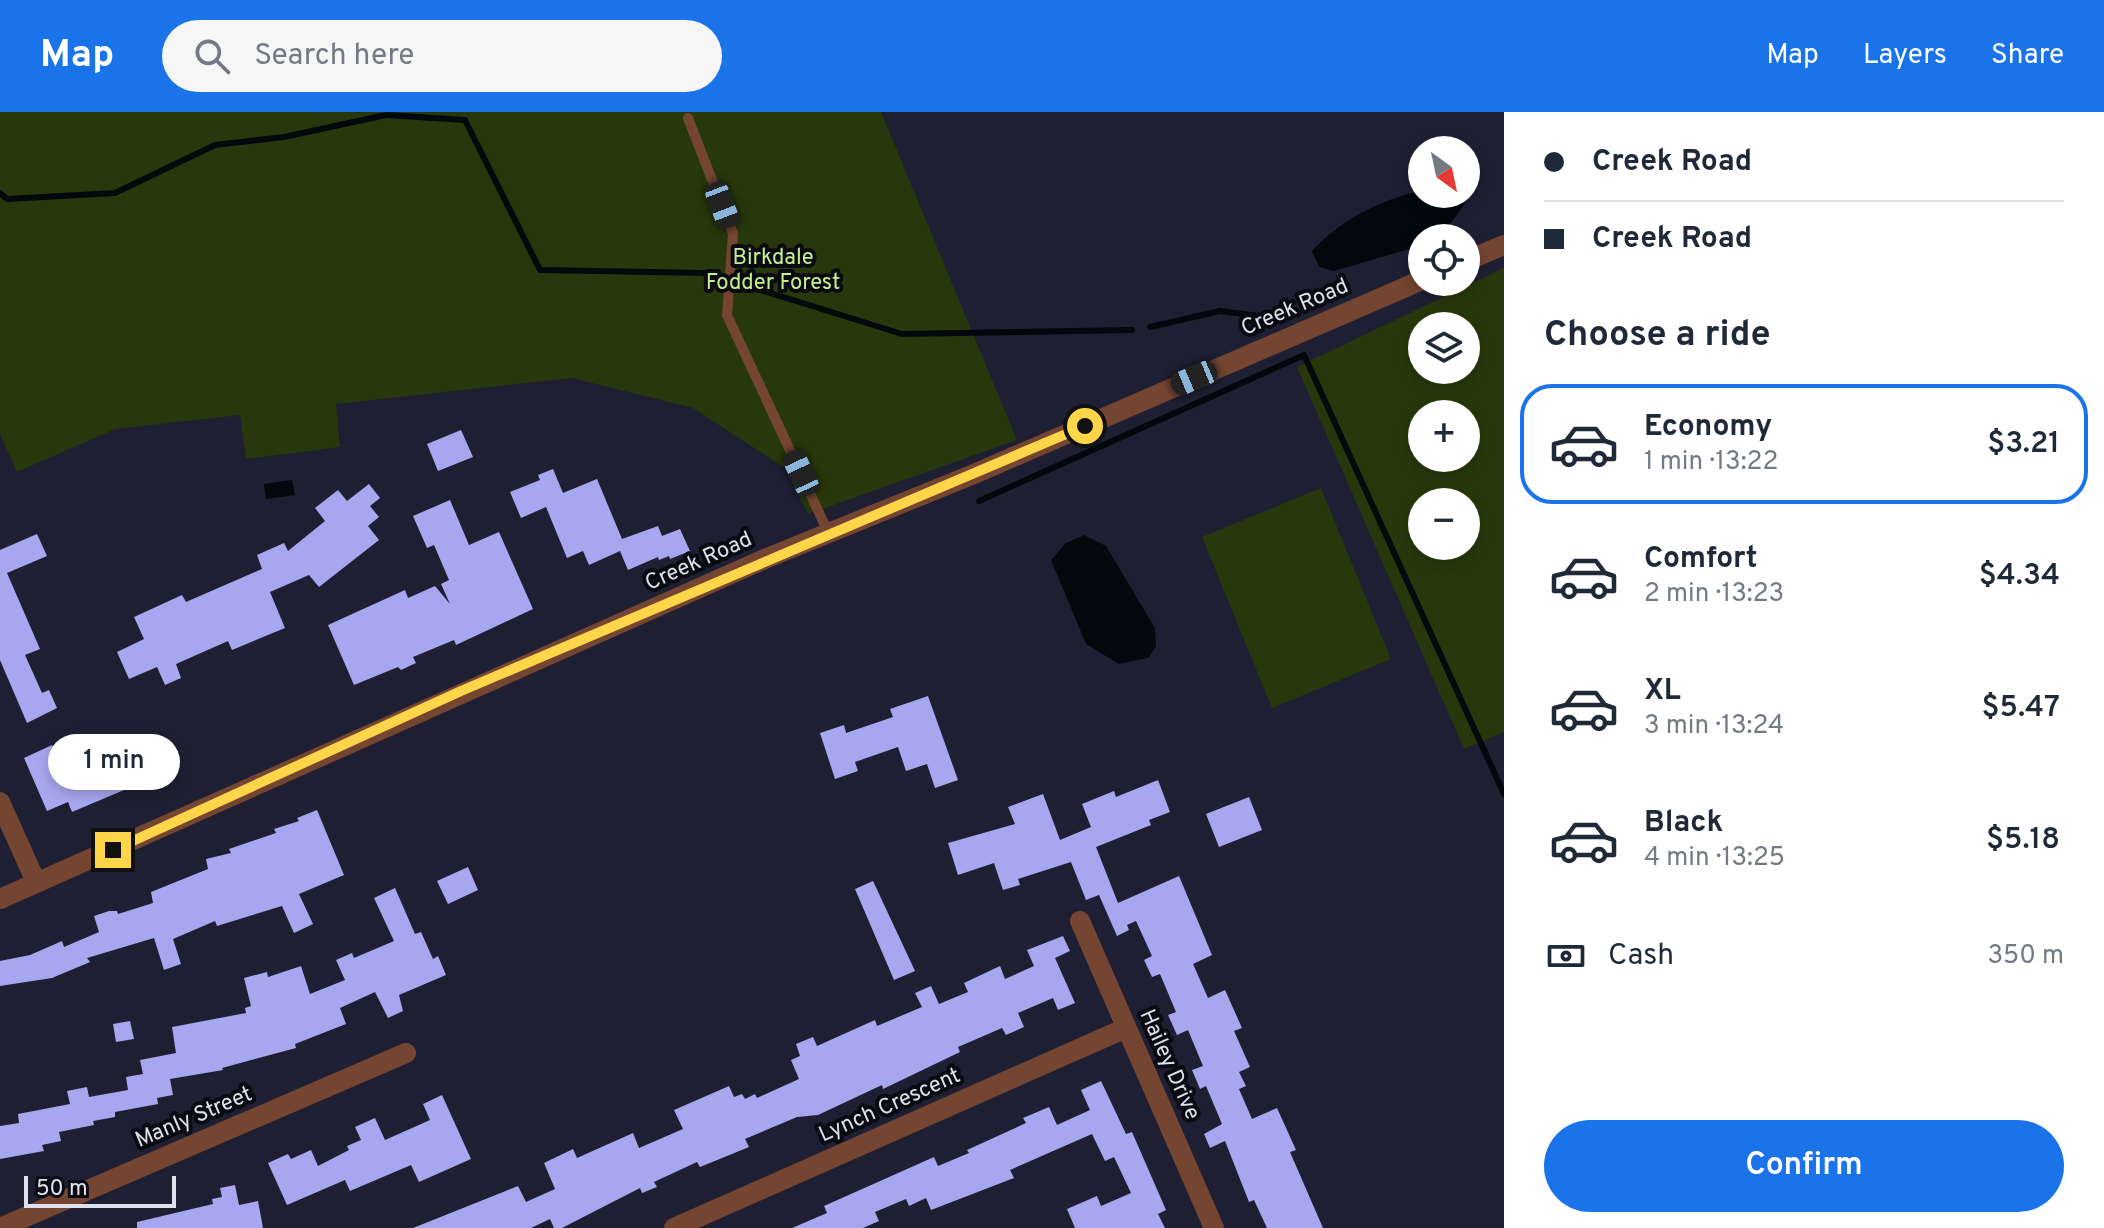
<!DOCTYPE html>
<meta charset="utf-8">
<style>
:root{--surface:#fff;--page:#f6f6f7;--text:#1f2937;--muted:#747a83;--line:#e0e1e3;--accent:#1a73e8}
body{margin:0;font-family:Overpass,sans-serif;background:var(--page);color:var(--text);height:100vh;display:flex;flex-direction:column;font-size:30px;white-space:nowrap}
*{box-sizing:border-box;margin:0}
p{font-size:26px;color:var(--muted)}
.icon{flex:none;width:44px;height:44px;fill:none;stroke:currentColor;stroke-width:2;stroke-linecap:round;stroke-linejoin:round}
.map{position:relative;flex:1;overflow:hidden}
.details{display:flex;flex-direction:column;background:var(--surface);width:600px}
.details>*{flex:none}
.top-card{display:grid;align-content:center;height:176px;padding:0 40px;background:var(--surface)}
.needle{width:52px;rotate:147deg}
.controls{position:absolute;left:1408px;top:24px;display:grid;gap:16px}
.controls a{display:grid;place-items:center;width:72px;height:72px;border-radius:50%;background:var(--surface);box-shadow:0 4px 12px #0003;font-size:40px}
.scale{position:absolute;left:24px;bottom:20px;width:152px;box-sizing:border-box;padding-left:8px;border:4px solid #e0e1ef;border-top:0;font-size:22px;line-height:28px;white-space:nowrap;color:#e0e1ef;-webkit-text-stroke:6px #0a0a13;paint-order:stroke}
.end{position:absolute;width:36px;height:36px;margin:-18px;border:10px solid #ffd54a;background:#111;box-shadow:0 0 0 4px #111}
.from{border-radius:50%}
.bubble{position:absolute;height:56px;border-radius:28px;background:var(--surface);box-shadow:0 4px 12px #0003;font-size:26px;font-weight:600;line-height:56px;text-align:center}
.car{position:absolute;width:24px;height:48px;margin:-24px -12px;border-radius:10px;box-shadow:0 0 6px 2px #0007;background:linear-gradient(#222 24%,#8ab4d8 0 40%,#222 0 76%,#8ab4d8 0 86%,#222 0)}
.top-card b{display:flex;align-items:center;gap:28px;height:76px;font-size:30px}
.top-card b+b{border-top:2px solid var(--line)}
.top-card i{width:20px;height:20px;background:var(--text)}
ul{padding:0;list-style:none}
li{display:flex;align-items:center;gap:24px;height:120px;margin:0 16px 12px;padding:0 24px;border:4px solid transparent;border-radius:32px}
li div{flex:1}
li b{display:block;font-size:30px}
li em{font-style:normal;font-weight:600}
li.on{border-color:var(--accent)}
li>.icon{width:72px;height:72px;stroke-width:1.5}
h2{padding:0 40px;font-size:36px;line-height:96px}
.pay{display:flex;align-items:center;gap:20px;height:88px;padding:0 40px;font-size:30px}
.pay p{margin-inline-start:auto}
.action{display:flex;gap:16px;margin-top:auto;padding:16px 40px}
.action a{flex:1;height:92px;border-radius:48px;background:var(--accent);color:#fff;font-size:32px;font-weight:600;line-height:92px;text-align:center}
header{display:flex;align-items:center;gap:48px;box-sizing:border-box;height:112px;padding:0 40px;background:var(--accent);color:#fff}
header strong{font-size:38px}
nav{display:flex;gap:44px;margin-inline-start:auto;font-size:28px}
.search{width:560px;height:72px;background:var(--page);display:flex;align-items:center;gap:20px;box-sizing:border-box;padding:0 28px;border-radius:44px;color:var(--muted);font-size:30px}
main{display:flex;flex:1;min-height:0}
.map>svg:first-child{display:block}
.green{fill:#27380c;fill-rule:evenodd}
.water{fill:#01090c}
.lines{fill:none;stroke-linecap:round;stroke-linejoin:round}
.stream{stroke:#01090c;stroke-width:6}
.building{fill:#a6a7ee}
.lane{stroke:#744531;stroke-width:10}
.street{stroke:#744531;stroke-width:20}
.route{stroke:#ffd54a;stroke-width:10}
.labels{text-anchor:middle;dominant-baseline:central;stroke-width:8;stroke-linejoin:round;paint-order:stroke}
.park-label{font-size:22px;fill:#c7f191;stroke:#0a0a13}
.street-label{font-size:22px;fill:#e0e1ef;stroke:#0a0a13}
</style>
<header>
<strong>Map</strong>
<div class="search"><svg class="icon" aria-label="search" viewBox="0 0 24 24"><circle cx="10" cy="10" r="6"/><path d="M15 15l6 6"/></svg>Search here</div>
<nav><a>Map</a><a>Layers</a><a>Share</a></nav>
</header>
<main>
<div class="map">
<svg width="1504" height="1116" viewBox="0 0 1504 1116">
<rect width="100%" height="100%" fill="#1f1f33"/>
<g class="green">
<path d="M0 0H881L1017 328 808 402 785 356 693 296 572 266 336 292 340 335 246 347 240 303 115 317 17 360 0 322Z"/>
<path d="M1504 156V620L1464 637 1297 255ZM1466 214V258H1422V214ZM1422 302H1466V346H1422ZM1422 390H1466V434H1422Z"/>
<path d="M1321 376 1391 547 1272 596 1202 425Z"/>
</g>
<g class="water">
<path d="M1422 78V82H1460L1465 91C1456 106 1441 126 1422 126L1419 134 1334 159 1319 155 1312 139C1343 106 1379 89 1422 78Z"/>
<path d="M292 368 295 383 266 387 264 372Z"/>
<path d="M1084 423 1106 434 1155 516 1156 535 1148 546 1119 552 1086 532 1051 448 1066 431Z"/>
</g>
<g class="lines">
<g class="stream">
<path d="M0 81 7 87 115 81 215 33 284 25 386 3 465 8 540 158 706 161 902 222 1132 218"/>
<path d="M1150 215 1220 199 1281 207"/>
<path d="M979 389 1304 243 1504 682"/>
</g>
</g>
<g class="building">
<path d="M461 318 473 345 438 359 427 332Z"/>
<path d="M553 357 563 381 597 367 622 427 658 414 662 424 680 417 690 439 670 447 669 444 659 448 658 445 628 458 620 439 589 453 583 439 567 446 546 395 521 406 510 380 540 368 538 363Z"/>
<path d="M369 372 380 386 370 394 379 405 368 414 379 428 319 475 309 463 270 480 285 516 232 538 228 529 176 552 181 566 165 573 157 555 129 567 117 540 144 527 134 505 182 483 186 490 262 457 257 443 284 431 288 439 325 409 315 396 338 378 347 389Z"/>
<path d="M450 388 469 433 499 420 533 497 456 533 454 528 413 545 416 551 401 558 398 555 354 573 328 513 405 478 408 486 435 474 450 492 441 472 449 468 434 433 427 436 413 404Z"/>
<path d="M37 422 47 444 7 461 40 537 25 543 42 581 49 578 57 596 27 611 0 548V438Z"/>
<path d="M928 584 958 668 935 676 927 652 906 659 898 635 855 650 858 659 835 667 820 621 844 613 846 621 893 605 890 597Z"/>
<path d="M52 633 62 657 65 655 68 662 129 641 138 664 121 671 124 678 72 700 68 690 47 699 24 646Z"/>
<path d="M1158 668 1170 700 1149 708 1151 713 1096 735 1118 791 1179 764 1212 843 1193 852 1208 886 1225 878 1242 916 1234 919 1250 955 1239 960 1246 974 1239 977 1252 1007 1277 996 1296 1038 1290 1040 1323 1116H1267L1254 1088 1249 1090 1225 1029 1210 1036 1204 1022 1222 1012 1206 974 1200 977 1192 958 1203 954 1188 918 1177 923 1168 903 1176 900 1160 862 1152 865 1144 848 1152 844 1136 809 1127 813 1129 818 1117 824 1099 783 1086 788 1071 750 1018 767 1020 773 1003 778 994 751 958 763 948 731 1015 712 1008 695 1043 682 1060 728 1091 715 1082 692 1114 679 1116 685Z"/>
<path d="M1249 685 1262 718 1219 735 1206 702Z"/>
<path d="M317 698 344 763 299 782 313 812 294 821 282 794 217 814 215 809 173 827 181 852 164 858 154 826 87 846 90 850 52 866 0 874V849L30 843 62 829 64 835 99 820 94 804 109 799H117L118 802 153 791 151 780 208 757 206 747 231 741 229 737 276 721 274 717 299 709 297 706Z"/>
<path d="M468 755 478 778 448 792 437 769Z"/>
<path d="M873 769 915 859 894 868 855 777Z"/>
<path d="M395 776 415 822 421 820 433 847 438 844 446 863 399 883 403 899 388 906 375 880 340 896 346 912 295 932 296 936 222 956 223 958 170 967 173 983 157 986 158 992 115 1000V1005L93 1009 94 1013 59 1020 61 1029 42 1033 44 1039 0 1047V1014L19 1011 18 1002 70 992 67 979 87 975 89 985 128 978 126 965 143 962 140 948 176 941 172 915 246 901 245 896 251 894 244 866 267 860 268 865 301 854 310 882 345 868 336 848 352 841 354 846 394 829 374 786Z"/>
<path d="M1063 824 1070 839 1055 846 1075 891 1058 898 1053 886 1018 901 1024 915 1006 923 1002 916 958 935 960 940 883 977 882 973 818 1003 797 1005 745 1027 749 1035 700 1055 697 1050 654 1070 657 1075 642 1081 640 1076 562 1116H554L550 1107 531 1116H413L518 1074 526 1090 555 1077 544 1051 573 1037 577 1046 633 1021 639 1036 683 1017 674 998 729 974 734 985 742 982 745 987 755 982 757 986 799 967 791 948 800 944 796 932 813 925 817 934 875 908 877 914 922 895 915 881 931 874 939 892 968 880 964 871 1000 854 1005 867 1034 854 1027 838Z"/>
<path d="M130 909 134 927 116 930 113 912Z"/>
<path d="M1101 969 1126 1022 1132 1020 1166 1098 1158 1102 1165 1116H1075L1067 1097 1097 1084 1101 1094 1131 1081 1114 1045 1105 1049 1092 1022 1010 1058 1014 1066 931 1098 926 1086 909 1094 906 1087 875 1100 879 1109 863 1116H792L827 1101 824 1094 934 1045 938 1054 969 1041 967 1038 1026 1011 1023 1006 1049 995 1057 1013 1090 998 1081 978Z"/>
<path d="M442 983 471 1047 419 1070 411 1053 350 1079 345 1068 287 1093 268 1051 288 1042 291 1047 311 1038 318 1054 349 1038 347 1034 361 1028 355 1015 375 1006 385 1028 430 1008 423 992Z"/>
<path d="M235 1073 239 1093 258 1089 263 1116H137V1110L213 1092 212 1087 222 1085 220 1076Z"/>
</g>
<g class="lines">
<path class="lane" d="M688 6 733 122 727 203 828 420"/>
<g class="street">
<path d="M1466 149 1504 133"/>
<path d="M0 690 36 770"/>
<path d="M0 787 767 446 974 362 1422 168"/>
<path d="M1080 809 1214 1116"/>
<path d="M0 1116 406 941"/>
<path d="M674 1116 1126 916"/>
</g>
</g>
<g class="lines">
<path class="route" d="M113 738 461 579 1085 314"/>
</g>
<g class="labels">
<g class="park-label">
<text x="773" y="146">Birkdale<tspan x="773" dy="25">Fodder Forest</tspan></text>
</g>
<g class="street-label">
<text transform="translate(1295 196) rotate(-23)">Creek Road</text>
<text transform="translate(699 450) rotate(-24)">Creek Road</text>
<text transform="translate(1169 953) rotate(66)">Hailey Drive</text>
<text transform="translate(890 994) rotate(-24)">Lynch Crescent</text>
<text transform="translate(194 1006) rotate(-23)">Manly Street</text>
</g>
</g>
</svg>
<div class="controls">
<a><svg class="needle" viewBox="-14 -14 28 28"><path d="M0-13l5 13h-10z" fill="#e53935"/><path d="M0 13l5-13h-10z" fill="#747a83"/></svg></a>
<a><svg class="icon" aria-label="locate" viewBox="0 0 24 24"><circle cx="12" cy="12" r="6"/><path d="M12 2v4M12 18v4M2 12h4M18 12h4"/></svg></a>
<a><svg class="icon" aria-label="layers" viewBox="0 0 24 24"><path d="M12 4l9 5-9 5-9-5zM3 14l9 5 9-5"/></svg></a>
<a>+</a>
<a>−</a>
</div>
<div class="scale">50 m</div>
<i class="end from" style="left:1085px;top:314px"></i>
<i class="end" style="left:113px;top:738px"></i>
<div class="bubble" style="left:48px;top:622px;width:132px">1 min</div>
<i class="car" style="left:722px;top:93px;rotate:159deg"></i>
<i class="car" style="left:1194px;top:266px;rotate:247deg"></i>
<i class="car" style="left:801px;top:361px;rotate:335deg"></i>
</div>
<section class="details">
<div class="top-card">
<b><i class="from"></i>Creek Road</b>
<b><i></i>Creek Road</b>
</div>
<h2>Choose a ride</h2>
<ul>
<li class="on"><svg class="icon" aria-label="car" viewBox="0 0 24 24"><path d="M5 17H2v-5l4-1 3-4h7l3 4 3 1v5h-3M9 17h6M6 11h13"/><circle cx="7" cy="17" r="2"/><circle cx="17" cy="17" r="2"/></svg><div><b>Economy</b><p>1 min · 13:22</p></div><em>$3.21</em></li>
<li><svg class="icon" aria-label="car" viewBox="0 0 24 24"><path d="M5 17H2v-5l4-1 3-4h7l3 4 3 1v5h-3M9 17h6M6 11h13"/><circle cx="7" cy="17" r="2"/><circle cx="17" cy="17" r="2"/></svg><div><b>Comfort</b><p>2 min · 13:23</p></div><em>$4.34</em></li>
<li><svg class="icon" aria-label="car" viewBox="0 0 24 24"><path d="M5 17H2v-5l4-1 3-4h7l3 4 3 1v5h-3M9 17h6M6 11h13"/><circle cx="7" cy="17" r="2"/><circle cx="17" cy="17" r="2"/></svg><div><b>XL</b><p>3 min · 13:24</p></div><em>$5.47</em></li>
<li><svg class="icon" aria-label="car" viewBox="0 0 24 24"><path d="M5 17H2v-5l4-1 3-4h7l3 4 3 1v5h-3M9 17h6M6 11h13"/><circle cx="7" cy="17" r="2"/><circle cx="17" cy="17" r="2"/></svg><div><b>Black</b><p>4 min · 13:25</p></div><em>$5.18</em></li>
</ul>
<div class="pay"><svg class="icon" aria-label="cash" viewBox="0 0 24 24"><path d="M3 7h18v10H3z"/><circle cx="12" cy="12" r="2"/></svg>Cash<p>350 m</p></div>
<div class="action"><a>Confirm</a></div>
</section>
</main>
